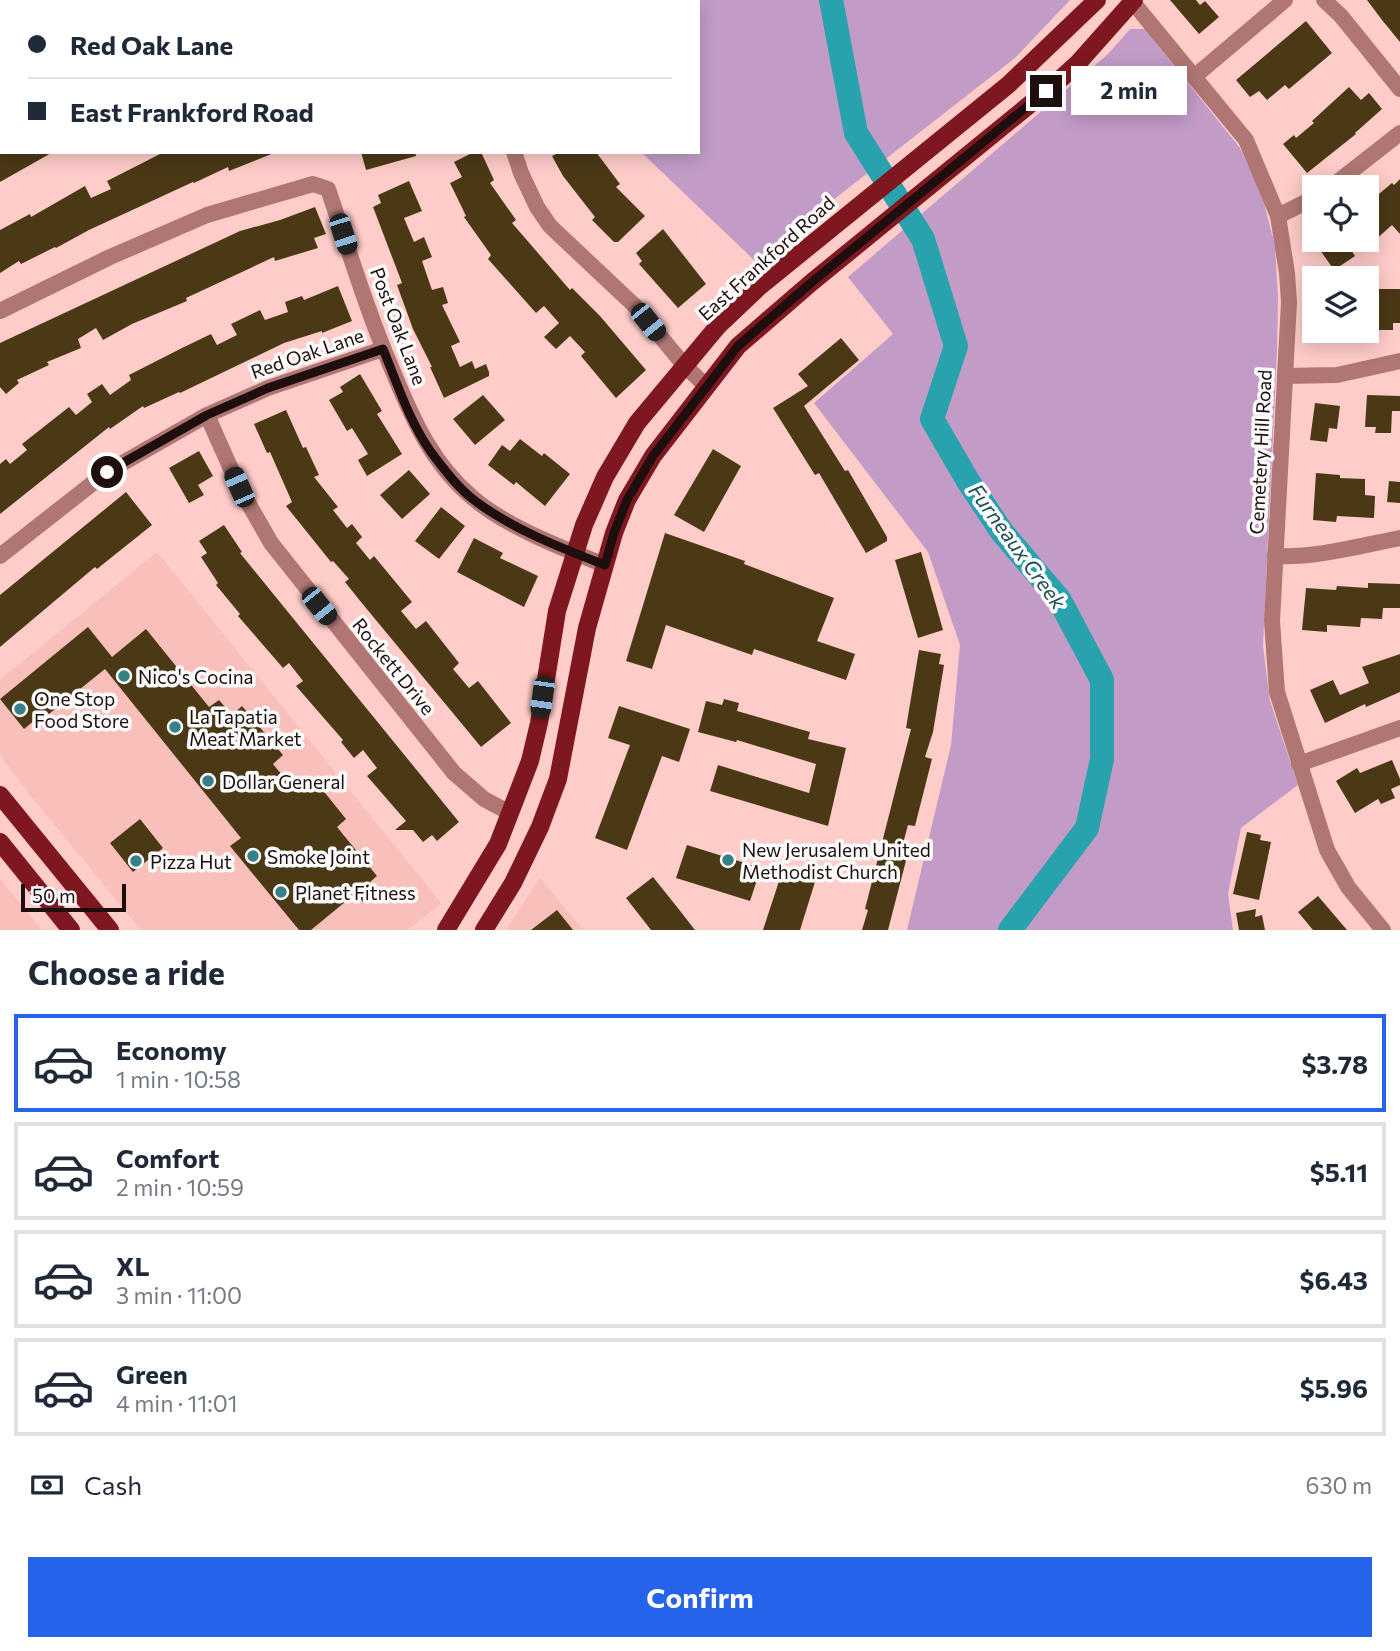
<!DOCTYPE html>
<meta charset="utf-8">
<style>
:root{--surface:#fff;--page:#f2f2f3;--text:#1f2937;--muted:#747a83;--line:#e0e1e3;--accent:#2563eb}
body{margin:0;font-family:Commissioner,sans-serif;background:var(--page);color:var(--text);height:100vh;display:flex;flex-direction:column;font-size:26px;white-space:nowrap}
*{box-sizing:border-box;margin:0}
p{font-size:23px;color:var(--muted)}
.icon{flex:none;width:38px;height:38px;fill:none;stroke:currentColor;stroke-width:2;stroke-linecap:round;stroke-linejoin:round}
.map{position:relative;height:930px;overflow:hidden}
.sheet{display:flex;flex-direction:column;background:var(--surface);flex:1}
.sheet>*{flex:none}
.hud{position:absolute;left:0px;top:0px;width:700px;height:154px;box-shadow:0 4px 18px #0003;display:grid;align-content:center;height:154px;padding:0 28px;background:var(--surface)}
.tools{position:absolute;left:1302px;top:175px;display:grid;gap:14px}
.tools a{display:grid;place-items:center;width:77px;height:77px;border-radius:0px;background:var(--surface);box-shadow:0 4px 18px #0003;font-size:35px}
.scale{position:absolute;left:21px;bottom:18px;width:105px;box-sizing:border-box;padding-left:7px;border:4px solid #1f0e0e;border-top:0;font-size:19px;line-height:24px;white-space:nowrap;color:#1f0e0e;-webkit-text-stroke:5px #fbfbfb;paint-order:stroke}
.end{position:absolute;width:32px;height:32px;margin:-16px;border:9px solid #1f0e0e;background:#fff;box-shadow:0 0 0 4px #fff}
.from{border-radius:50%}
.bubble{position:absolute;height:49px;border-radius:0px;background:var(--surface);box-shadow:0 4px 18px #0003;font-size:23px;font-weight:700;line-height:49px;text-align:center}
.car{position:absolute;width:21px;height:42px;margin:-21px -10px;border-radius:9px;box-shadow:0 0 5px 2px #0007;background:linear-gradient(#222 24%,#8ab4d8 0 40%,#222 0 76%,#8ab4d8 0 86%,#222 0)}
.hud b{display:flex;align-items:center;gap:24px;height:66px;font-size:26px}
.hud b+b{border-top:2px solid var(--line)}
.hud i{width:18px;height:18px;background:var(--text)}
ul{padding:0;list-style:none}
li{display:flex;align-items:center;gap:21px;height:98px;margin:0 14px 10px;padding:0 14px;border:4px solid var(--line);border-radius:0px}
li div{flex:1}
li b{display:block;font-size:26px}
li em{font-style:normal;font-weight:700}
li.selected{border-color:var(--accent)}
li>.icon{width:63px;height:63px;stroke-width:1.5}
h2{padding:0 28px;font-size:32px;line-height:84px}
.pay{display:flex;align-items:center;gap:18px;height:77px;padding:0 28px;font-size:26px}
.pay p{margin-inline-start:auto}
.action{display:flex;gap:14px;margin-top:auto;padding:14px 28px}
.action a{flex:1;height:80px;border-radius:0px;background:var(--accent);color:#fff;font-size:28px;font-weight:700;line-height:80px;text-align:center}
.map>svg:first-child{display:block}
.built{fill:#f9bfbb}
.green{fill:#c29cc7}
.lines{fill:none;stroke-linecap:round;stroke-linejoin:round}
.river{stroke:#28a2ac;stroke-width:24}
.building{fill:#4b3916}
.minor{stroke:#b07673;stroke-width:16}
.major{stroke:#7f1720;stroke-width:18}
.route{stroke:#1f0e0e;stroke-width:9}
.poi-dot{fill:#378086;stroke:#fbfbfb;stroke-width:2.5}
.labels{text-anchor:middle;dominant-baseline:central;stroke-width:7;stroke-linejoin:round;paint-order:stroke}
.street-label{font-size:19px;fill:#1f0e0e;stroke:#fbfbfb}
.poi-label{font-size:19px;fill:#1f0e0e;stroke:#fbfbfb;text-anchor:start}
.water-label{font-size:21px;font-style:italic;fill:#1c4e52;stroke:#fbfbfb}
</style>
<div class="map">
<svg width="1400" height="930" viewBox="0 0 1400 930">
<rect width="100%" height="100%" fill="#feccc9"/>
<g class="built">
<path d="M157 552 441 903 408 930H141L30 795 0 755V680Z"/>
<path d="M540 878 583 930H506Z"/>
<path d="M0 879 42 930H0Z"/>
</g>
<g class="green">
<path d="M0 0H184L2 2 0 80Z"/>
<path d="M564 0H1070L1015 58 755 261 641 152H698V2Z"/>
<path d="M1130 29H1145L1240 148 1262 195 1275 246 1278 297 1277 351 1263 646 1270 701 1298 785 1241 828 1228 894 1233 930H907L951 745 960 645 928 552 814 403 893 334 848 277 1108 54Z"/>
</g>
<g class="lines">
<path class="river" d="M831 0 856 133 923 239 956 346 932 419 968 481 1002 532 1059 599 1102 680V759L1087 828 1010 930"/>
</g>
<g class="building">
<path d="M1170 0H1196L1200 5 1205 1 1219 17 1199 34Z"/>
<path d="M1367 0H1400V42L1382 20Z"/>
<path d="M1306 21 1332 53 1289 89 1285 85 1267 100 1259 91 1250 97 1236 80Z"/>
<path d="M1349 87 1361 100 1369 93 1382 109 1355 133 1356 134 1307 173 1283 144 1294 135 1296 138 1314 123 1312 121Z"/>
<path d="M0 152H53L0 182Z"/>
<path d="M164 152 274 153 229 171 228 167 194 183 193 182 89 230 56 248 55 247 21 264 19 261 0 273V230L30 214 31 217 85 186 91 198 111 189 107 181Z"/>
<path d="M361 152H415L416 156 366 170Z"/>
<path d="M474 152H481L494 180 490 183 516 220 512 223 570 290 572 288 600 316 646 370 616 398 581 356 585 352 570 336 556 349 544 337 559 323 544 306 536 313 488 259 491 255 464 217 466 216 450 183 462 177 454 162Z"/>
<path d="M560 152H596L620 184 616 187 645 216 618 242H614L592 220 595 217 563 176 552 156Z"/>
<path d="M1400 179V234L1392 225 1374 241 1367 233V204L1392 183 1394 185Z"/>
<path d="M409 181 422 211 404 218 414 242 424 237 432 257 422 261 432 290 443 287 448 303 442 305 460 342 451 346 460 367 472 361 475 369 486 364 489 372V376L444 398 430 367H432L413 329 397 285 402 283 373 207 381 203 378 195Z"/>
<path d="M315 207 326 234 314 238 318 248 275 261 274 257 186 298 187 301 132 324 103 340 96 328 78 339 81 348 47 362 49 365 17 380 19 383 6 394 0 387V343L240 231 280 220Z"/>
<path d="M663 229 706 284 678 308 639 264 642 261 636 253Z"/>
<path d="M1313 240H1358L1349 247 1355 256 1334 270Z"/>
<path d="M338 286 352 321 322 333V331L284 343 180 393 179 392 144 408 143 406 110 429 109 427 0 514V464L6 459 10 464 27 450 22 444 69 407 76 415 92 402 87 394 102 384 110 395 131 380 129 375 182 348 211 334 217 345 237 335 231 324 260 310 265 320 288 312 285 302 302 296 304 300Z"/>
<path d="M1367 289H1400V323H1393V330H1367Z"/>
<rect x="1317" y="331" width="27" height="12"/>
<path d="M841 338 859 360 804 406 845 471 848 470 887 537V541L866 553 819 473 815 475 773 408 808 386 798 374Z"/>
<path d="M360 374 382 411 377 414 402 454 367 476 358 460 368 454 352 428 347 431 329 400 343 392 340 387Z"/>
<path d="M483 395 505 420 475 445 453 419Z"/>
<path d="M1367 395 1400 396V411H1392L1391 433H1375L1376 427H1365Z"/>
<path d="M1315 403 1340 406 1337 429 1329 428 1327 442 1310 440Z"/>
<path d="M286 410 303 448 306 447 319 475 314 477 338 507 333 510 347 528 352 524 362 537 356 543 370 560 374 556 412 602 401 611 416 629 426 621 459 663 453 669 469 688 478 681 511 723 481 747 361 602 345 582 349 579 333 561 331 562 286 506 292 502 270 452 267 453 254 424Z"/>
<path d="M520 439 542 456 544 453 570 474 545 506 516 482 514 485 488 465 502 445 510 451Z"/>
<path d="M713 449 741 466 704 532 674 515Z"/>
<path d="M199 451 213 476 198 485 204 495 189 503 169 468Z"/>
<path d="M409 470 430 494 402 519 380 495Z"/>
<path d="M1316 473 1340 475V478L1365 479V495L1375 496 1374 518 1337 516 1336 522 1313 520Z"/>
<path d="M1389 481 1400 482V503L1387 502Z"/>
<path d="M126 492 152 525 97 569 95 567 0 647V595Z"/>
<path d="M441 507 465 526 439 559 415 541Z"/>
<path d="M224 525 242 552 240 553 459 822 437 841 432 835 423 842 413 830H395L406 821 367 776 377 768 363 750 354 758 341 742 343 740 296 686 303 681 289 663 283 668 238 616 240 614 216 585 218 583 201 557 207 553 199 541Z"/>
<path d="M665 533 745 561 744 564 834 598 817 641 855 654 846 680 754 649 752 655 666 625 652 669 626 661Z"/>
<path d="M474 538 503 553 500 558 538 576 524 607 457 572Z"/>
<path d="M921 552 943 630 918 638 895 560Z"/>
<path d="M1368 583 1400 584V608H1383L1382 619 1361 618 1360 627 1327 625V632L1302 630 1306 588 1336 590 1337 586 1368 588Z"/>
<path d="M88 627 112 657 146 629 209 707 219 700 232 715 242 706 283 755 273 764 296 792 313 778 346 819 337 827 377 876 370 882 377 890 363 902 356 893 311 930H299L230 846 241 838 105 669 49 714 46 711 24 729 0 699Z"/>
<path d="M919 650 941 654 939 664 944 665 933 732 925 757 932 759 915 826 908 825 902 847 909 849 888 930H862L868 910 865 909 911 729 906 728Z"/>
<path d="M1400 654V692L1366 707 1365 704 1325 723 1310 690 1333 680 1340 695 1369 683 1362 667Z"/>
<path d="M724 699 739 703 737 711 810 732 808 739 846 748 828 826 710 791 718 765 809 793 816 764 737 740 736 742 698 732 706 701 722 705Z"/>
<path d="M619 706 690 729 679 762 662 756 627 850 595 838 630 745 608 738Z"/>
<path d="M1392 760 1400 779V785L1391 789 1395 798 1381 804 1378 799 1355 813 1336 781 1357 768 1360 773Z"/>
<path d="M140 819 163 848 133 872 110 843Z"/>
<path d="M1247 832 1261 835 1260 840 1271 842 1259 900 1233 894Z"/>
<path d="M687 845 761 868 750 901 676 878Z"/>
<path d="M782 872 815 882 800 930H763Z"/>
<path d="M653 877 677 907 695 930H651L626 898Z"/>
<path d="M1318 896 1347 930H1313L1298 912Z"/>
<path d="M1256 909 1255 917 1262 915 1265 930H1239L1236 913Z"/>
<path d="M557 910 573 930H531Z"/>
</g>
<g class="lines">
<g class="minor">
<path d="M465 0 466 2"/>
<path d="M1131 0 1246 140 1278 216 1287 273 1289 302 1272 621 1277 692 1327 850 1348 887 1383 930"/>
<path d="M1324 0 1341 16 1400 89"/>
<path d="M227 2 233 0"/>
<path d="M1195 76 1285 0"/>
<path d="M0 98 2 97"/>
<path d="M514 152 521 173 537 207 550 226 636 307 684 365 706 386"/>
<path d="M1331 187 1400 133"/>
<path d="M1278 216 1314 198"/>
<path d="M0 311 110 257 207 215 313 184 328 189C349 251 368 314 394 374 413 420 433 465 473 498 505 526 564 549 605 565"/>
<path d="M1285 376 1337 375 1400 361"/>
<path d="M207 415 239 487 271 543 454 773 484 799 510 813"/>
<path d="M0 556 107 472 207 415 268 388 383 349"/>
<path d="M1275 556C1317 558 1358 546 1400 538"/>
<path d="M1299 764 1400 728"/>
</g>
<g class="major">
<path d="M0 795 110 930"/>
<path d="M0 842 71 930"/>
<path d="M446 930 498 844 510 813 530 761 539 723 557 611 584 525 605 477 637 423 718 326 759 287 1008 85 1097 0"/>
<path d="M484 930 513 883 540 827 558 779 587 628 614 533 627 500 653 456 738 346 812 282 1056 83 1078 63 1134 0"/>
</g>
</g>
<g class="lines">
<path class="route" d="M107 472 207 415 268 388 383 349C397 383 409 421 431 452 443 468 458 488 474 500 512 529 561 548 605 565L614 533 627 500 653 456 738 346 812 282 1046 91"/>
</g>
<g class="poi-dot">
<circle cx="124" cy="676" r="7"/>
<circle cx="20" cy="709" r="7"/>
<circle cx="175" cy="727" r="7"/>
<circle cx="208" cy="781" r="7"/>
<circle cx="253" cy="856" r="7"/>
<circle cx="728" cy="860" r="7"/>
<circle cx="136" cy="861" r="7"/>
<circle cx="281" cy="892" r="7"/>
</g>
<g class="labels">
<g class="street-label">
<text transform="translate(766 258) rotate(-42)">East Frankford Road</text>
<text transform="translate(399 326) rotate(69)">Post Oak Lane</text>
<text transform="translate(307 353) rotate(-19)">Red Oak Lane</text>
<text transform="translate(1260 452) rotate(-87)">Cemetery Hill Road</text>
<text transform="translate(394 666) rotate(51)">Rockett Drive</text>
</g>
<g class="poi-label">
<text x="138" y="676">Nico's Cocina</text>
<text x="34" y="698">One Stop<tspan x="34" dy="22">Food Store</tspan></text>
<text x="189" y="716">La Tapatia<tspan x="189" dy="22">Meat Market</tspan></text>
<text x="222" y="781">Dollar General</text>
<text x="742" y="849">New Jerusalem United<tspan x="742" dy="22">Methodist Church</tspan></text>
<text x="267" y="856">Smoke Joint</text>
<text x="150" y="861">Pizza Hut</text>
<text x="295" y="892">Planet Fitness</text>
</g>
<g class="water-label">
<text transform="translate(1018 546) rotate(54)">Furneaux Creek</text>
</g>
</g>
</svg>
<div class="tools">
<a><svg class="icon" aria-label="locate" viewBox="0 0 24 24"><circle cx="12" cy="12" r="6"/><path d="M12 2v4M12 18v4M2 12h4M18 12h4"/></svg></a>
<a><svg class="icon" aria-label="layers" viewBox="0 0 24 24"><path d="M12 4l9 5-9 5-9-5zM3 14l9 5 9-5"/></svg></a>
</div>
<div class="scale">50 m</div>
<i class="end from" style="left:107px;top:472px"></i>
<i class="end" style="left:1046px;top:91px"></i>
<div class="bubble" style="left:1071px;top:66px;width:116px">2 min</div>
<i class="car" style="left:343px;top:234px;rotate:162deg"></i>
<i class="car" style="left:648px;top:322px;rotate:141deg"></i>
<i class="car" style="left:239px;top:487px;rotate:336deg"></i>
<i class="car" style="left:319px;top:606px;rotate:141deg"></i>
<i class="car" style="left:542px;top:697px;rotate:188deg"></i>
<div class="hud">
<b><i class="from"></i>Red Oak Lane</b>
<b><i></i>East Frankford Road</b>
</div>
</div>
<section class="sheet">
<h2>Choose a ride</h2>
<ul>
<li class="selected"><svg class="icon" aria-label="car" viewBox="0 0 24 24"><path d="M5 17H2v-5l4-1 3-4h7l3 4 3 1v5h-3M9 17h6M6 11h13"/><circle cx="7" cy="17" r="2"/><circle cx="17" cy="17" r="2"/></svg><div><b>Economy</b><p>1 min · 10:58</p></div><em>$3.78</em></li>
<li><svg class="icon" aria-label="car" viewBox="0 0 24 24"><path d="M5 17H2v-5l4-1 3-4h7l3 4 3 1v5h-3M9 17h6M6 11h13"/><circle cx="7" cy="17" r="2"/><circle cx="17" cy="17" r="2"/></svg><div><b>Comfort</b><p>2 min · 10:59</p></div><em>$5.11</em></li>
<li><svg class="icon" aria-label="car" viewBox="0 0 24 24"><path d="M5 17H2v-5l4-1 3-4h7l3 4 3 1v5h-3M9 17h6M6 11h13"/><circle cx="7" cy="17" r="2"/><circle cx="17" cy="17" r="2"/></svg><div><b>XL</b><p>3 min · 11:00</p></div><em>$6.43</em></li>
<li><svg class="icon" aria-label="car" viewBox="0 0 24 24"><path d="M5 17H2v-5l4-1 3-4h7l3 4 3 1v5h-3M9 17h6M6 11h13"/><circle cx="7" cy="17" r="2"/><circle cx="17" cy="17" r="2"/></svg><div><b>Green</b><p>4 min · 11:01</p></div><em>$5.96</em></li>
</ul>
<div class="pay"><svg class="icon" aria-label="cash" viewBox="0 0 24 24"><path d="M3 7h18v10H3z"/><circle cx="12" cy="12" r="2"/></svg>Cash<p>630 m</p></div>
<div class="action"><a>Confirm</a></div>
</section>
